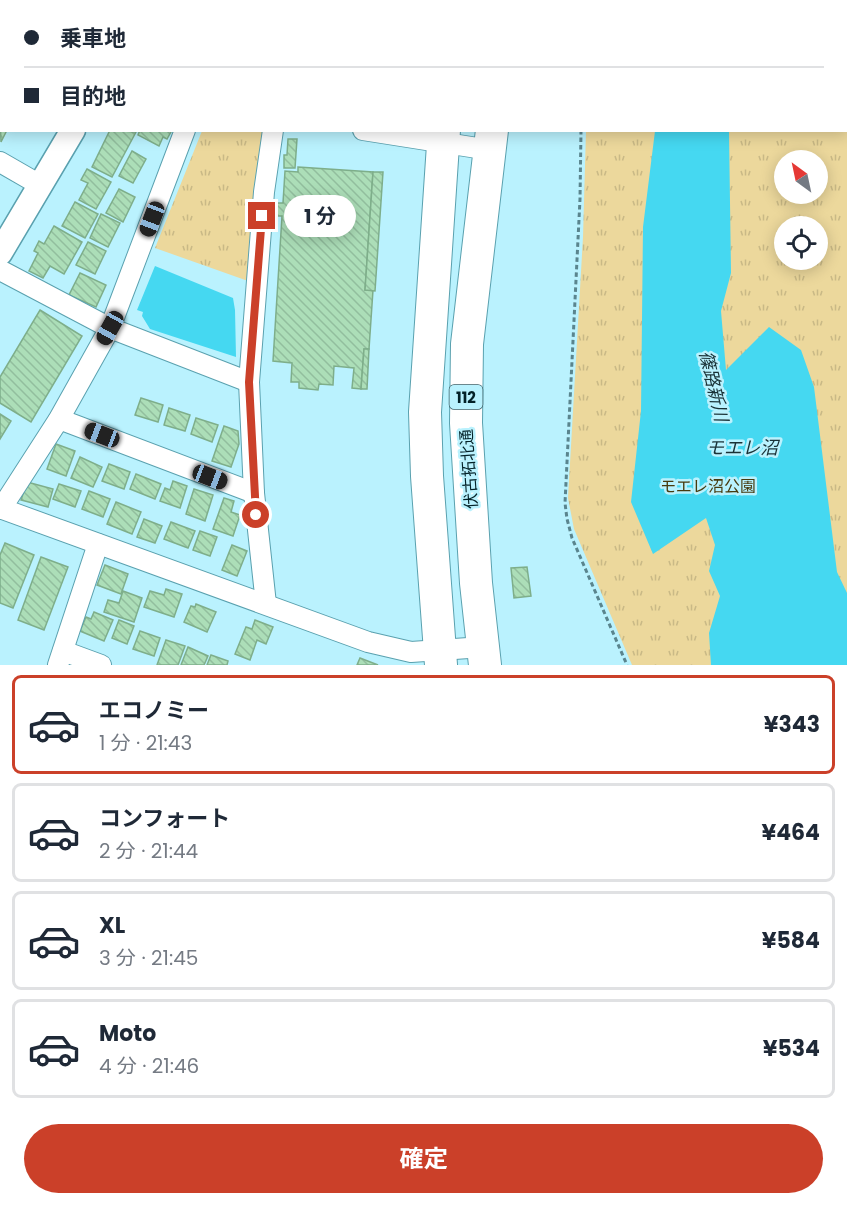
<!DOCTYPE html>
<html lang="ja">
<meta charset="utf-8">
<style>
:root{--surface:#fff;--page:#f2f2f3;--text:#1f2937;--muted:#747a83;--line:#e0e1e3;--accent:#cb4029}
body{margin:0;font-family:Poppins,"Noto Sans JP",sans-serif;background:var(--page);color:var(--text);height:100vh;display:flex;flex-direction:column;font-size:22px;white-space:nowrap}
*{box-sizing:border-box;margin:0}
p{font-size:20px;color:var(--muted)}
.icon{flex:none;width:33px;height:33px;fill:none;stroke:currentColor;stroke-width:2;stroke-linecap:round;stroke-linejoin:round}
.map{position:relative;height:665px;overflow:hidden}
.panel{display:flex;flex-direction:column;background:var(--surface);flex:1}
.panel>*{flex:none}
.top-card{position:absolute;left:0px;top:0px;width:848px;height:132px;box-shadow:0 3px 15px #0003;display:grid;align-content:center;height:132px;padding:0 24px;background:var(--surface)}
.needle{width:39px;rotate:327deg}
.fabs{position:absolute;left:774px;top:150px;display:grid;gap:12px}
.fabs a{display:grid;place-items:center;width:54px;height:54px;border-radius:50%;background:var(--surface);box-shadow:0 3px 15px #0003;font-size:30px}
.end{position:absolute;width:27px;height:27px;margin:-14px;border:8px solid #cb4029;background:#fff;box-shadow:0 0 0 3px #fff}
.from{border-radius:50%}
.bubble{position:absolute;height:42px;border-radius:21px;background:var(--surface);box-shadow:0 3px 15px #0003;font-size:20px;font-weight:700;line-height:42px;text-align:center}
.car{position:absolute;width:18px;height:36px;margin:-18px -9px;border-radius:8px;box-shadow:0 0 4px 2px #0007;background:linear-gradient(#222 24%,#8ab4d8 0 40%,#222 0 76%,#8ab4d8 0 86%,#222 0)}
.top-card b{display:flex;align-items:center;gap:21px;height:57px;font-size:22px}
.top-card b+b{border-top:2px solid var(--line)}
.top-card i{width:15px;height:15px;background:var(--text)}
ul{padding:10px 0 0;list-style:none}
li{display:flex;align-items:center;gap:18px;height:99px;margin:0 12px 9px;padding:0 12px;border:3px solid var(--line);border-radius:9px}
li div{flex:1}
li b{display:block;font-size:22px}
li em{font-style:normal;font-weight:700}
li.on{border-color:var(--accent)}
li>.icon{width:54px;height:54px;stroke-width:1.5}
.cta{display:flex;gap:12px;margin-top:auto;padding:12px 24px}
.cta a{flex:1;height:69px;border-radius:36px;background:var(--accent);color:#fff;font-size:24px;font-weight:700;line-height:69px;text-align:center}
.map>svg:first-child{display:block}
.grass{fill:url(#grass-tufts);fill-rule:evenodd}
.water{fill:#45d8f1}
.building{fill:url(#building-back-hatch);stroke:#7eae8a;stroke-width:1.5}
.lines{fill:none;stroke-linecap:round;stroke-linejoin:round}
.minor-casing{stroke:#5aa1af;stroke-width:22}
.tertiary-casing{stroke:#5aa1af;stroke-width:27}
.primary-casing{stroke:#5aa1af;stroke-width:34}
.path{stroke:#5a858e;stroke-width:3;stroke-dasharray:4.5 3;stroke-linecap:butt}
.minor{stroke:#fff;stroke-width:20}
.tertiary{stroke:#fff;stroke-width:24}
.primary{stroke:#fff;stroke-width:32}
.route{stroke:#cb4029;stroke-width:8}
.labels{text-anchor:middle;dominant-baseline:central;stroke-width:5;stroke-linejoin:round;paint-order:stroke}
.shield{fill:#baf2fe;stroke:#3b6068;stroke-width:1.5}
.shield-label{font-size:15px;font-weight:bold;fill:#042228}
.street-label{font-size:16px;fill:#042228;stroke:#baf2fe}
.park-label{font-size:16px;fill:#473a0e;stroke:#baf2fe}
.water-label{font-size:18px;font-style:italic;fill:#193136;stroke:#baf2fe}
</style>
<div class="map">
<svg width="847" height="665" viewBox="0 0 847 665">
<defs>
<pattern id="grass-tufts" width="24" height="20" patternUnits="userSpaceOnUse" patternTransform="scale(1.5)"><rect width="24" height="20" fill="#ecd89c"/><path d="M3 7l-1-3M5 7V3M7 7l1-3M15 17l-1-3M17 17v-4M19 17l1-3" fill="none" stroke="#c9b986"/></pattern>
<pattern id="building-back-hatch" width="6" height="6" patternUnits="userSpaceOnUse" patternTransform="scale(1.5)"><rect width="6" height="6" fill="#acdeb8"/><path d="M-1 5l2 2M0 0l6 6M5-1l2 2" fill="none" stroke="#92be9e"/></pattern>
</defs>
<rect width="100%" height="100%" fill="#baf2fe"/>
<g class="grass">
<path d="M595 0H847V665H632L574 529 568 498 583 237 586 131 846 130V2L595 1ZM784 160H818V194H784ZM784 226H818V260H784Z"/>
<path d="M202 131H263L254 187 248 281 155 248Z"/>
</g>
<g class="water">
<path d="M655 131H729L731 273 721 311 726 370 769 327 801 350 814 387 837 572 847 593V665H711L709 633 720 596 709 571 715 545 706 518 653 554 631 502 641 411 643 227Z"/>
<path d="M155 266 233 298 235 310 236 357 150 329 142 316 143 312 137 310Z"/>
</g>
<g class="building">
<path d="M190 0H232L231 2Z"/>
<path d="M0 28 2 29V95L0 94Z"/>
<path d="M0 117 2 130H7L1 142Z"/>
<path d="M110 130 136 132 112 177 92 167Z"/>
<path d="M140 130H172L167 139 163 137 159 146 138 135Z"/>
<path d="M288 139H297L295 168H284V155H287Z"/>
<path d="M132 151 146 159 133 183 119 176Z"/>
<path d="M298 167 373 172 365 290H373L369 349H364L361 389 352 388 354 368 334 366 333 385 319 384 318 390 299 388V382H291L292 363 273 361 282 216H275L276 203H283L285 171 298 172Z"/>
<path d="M87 169 111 182 96 209 79 200 88 183 81 180Z"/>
<path d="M373 172H383L375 291 365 290Z"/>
<path d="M119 189 135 197 123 222 106 213Z"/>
<path d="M75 202 98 214 85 238 62 226Z"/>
<path d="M101 214 120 223 108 247 90 238Z"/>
<path d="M54 226 82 242 64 274 50 266 43 278 29 271 38 253 34 251 39 241 44 244Z"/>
<path d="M88 242 106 251 95 274 76 265Z"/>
<path d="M80 273 106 285 96 307 69 295Z"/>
<path d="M40 310 82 336 31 422 0 403V377Z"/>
<path d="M364 349H369L367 389H361Z"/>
<path d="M141 398 163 405 158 422 135 415Z"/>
<path d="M169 408 190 415 185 431 164 425Z"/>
<path d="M0 414 11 421 0 439Z"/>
<path d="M196 418 218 425 212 442 191 434Z"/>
<path d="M224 426 238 431 239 444 231 467 212 461Z"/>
<path d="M56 444 75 451 66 476 47 469Z"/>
<path d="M80 457 102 467 93 487 71 478Z"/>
<path d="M109 464 130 472 124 489 102 481Z"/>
<path d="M136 474 161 484 155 499 130 489Z"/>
<path d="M173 481 187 486 180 508 160 501 165 488 170 490Z"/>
<path d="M27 482 53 489 48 507 21 500Z"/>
<path d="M59 484 81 491 75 507 53 499Z"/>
<path d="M194 489 213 495 205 521 186 514Z"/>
<path d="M89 491 110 499 103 517 82 509Z"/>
<path d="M224 498 234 501 231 512 240 515 233 536 213 529Z"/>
<path d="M116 502 141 512 132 534 107 524Z"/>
<path d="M144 519 162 526 155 543 137 537Z"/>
<path d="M171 522 195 531 188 548 164 539Z"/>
<path d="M200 531 217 537 210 556 193 550Z"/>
<path d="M5 543 34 555 13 608 0 603V555Z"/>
<path d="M232 545 247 551 237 576 222 570Z"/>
<path d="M41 557 68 567 44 630 18 620Z"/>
<path d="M105 565 128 574 121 594 97 585Z"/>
<path d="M527 567 531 596 514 598 511 568Z"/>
<path d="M166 589 182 594 174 617 144 607 150 591 164 595Z"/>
<path d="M123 591 142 598 134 622 104 612 108 600 119 603Z"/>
<path d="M196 604 216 612 207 632 184 622 191 606 195 607Z"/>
<path d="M94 612 113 620 104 641 80 631 86 617 91 619Z"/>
<path d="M119 620 134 626 127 644 112 638Z"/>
<path d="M255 620 273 627 266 644 257 640 250 660 235 654 246 627 252 629Z"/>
<path d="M140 631 160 638 154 656 133 649Z"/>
<path d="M166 640 185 646 178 665H157Z"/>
<path d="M188 647 208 656 204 665H181Z"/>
<path d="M211 655 228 661 227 665H207Z"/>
<path d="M360 658 378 665H357Z"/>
</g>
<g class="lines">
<g class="minor-casing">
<g id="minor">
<path d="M79 0 81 2"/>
<path d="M294 2V0"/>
<path d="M363 130 490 150"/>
<path d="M0 162 40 185"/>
<path d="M0 270 110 328 249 382"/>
<path d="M59 419 254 493"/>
<path d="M0 508 368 642 411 652 483 647"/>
<path d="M1 509 59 419 110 328 185 130"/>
<path d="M266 604 254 493 249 382 264 192 273 130"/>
<path d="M63 651 101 665"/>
<path d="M58 665 98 544"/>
</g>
</g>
<g class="tertiary-casing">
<g id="tertiary">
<path d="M150 2 151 0"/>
<path d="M0 253 73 130"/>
</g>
</g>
<g class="primary-casing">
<g id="primary">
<path d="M463 2V0"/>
<path d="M509 2 510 0"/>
<path d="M441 665 427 476 425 412 444 130"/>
<path d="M485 665 476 583 466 423 467 344 492 130"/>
</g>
</g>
<g class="path">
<path d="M588 2V0"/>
<path d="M581 130 580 199 565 503 567 519 572 538 627 665"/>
</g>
<use href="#minor" class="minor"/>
<use href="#tertiary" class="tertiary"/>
<use href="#primary" class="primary"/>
</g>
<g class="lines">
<path class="route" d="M256 515 249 382 262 216"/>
</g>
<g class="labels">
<rect class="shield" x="449.5" y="385" width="33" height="24" rx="4.5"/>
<g class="shield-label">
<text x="466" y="397">112</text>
</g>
<g class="street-label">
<text transform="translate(469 469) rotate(-94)">伏古拓北通</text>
</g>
<g class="park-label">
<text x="708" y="486">モエレ沼公園</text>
</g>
<g class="water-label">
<text transform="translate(714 386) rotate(77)">篠路新川</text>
<text x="742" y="447">モエレ沼</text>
</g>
</g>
</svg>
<div class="fabs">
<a><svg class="needle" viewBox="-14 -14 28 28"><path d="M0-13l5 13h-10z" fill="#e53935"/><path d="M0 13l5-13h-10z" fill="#747a83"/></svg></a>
<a><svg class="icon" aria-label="locate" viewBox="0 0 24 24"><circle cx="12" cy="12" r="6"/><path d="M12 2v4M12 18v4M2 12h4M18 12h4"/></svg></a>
</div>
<i class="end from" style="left:256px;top:515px"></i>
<i class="end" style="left:262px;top:216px"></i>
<div class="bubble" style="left:284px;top:195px;width:72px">1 分</div>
<i class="car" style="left:152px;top:219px;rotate:201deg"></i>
<i class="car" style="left:110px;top:328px;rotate:209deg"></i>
<i class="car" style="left:102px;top:435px;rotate:291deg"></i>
<i class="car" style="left:210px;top:477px;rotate:111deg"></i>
<div class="top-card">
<b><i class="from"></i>乗車地</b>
<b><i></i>目的地</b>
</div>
</div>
<section class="panel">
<ul>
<li class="on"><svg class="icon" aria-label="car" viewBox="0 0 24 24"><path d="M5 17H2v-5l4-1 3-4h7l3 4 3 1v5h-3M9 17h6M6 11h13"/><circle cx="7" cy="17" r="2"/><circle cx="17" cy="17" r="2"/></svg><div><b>エコノミー</b><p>1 分 · 21:43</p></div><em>¥343</em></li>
<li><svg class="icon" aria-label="car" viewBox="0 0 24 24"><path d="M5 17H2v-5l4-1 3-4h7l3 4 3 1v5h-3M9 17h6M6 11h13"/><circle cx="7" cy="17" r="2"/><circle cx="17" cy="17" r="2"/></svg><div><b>コンフォート</b><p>2 分 · 21:44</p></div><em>¥464</em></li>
<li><svg class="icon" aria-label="car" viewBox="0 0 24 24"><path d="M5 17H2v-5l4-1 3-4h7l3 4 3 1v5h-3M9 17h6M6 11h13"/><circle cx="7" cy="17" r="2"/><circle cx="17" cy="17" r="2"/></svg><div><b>XL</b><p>3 分 · 21:45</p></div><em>¥584</em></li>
<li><svg class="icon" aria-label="car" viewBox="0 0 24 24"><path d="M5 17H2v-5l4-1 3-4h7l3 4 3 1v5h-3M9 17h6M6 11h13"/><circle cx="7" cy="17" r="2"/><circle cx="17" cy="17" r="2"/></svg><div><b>Moto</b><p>4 分 · 21:46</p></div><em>¥534</em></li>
</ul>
<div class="cta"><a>確定</a></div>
</section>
